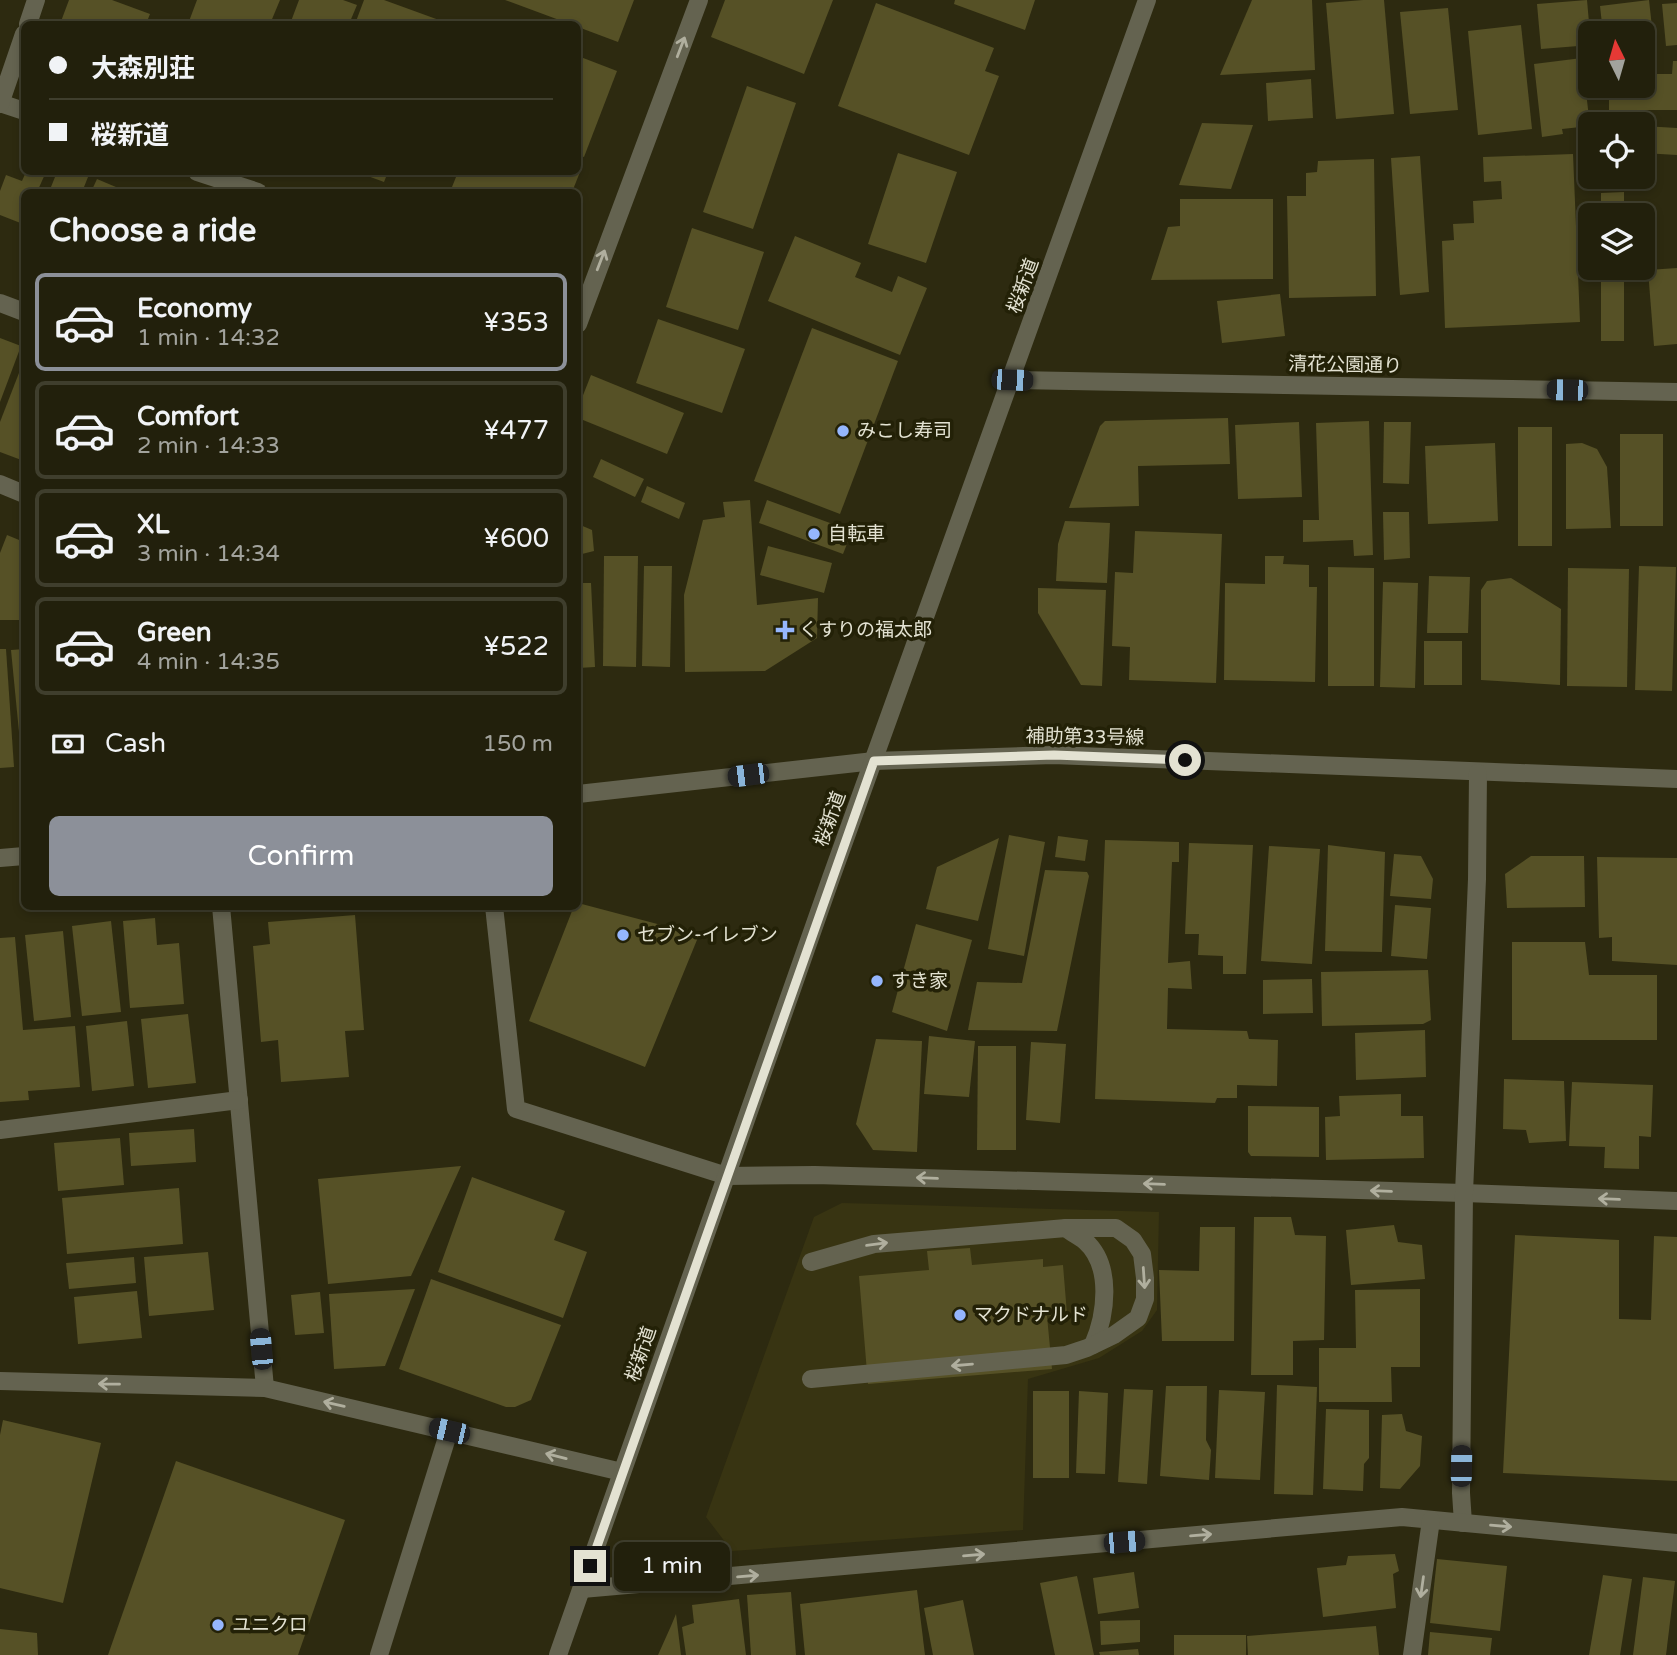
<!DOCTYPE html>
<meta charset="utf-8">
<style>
:root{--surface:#22200c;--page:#2a2815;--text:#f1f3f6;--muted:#a2a39d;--line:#3f3e2d;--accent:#8c9099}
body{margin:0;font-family:"Varela Round","Noto Sans JP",sans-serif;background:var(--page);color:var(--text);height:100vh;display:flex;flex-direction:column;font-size:26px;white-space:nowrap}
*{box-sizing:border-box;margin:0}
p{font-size:23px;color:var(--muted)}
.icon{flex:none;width:38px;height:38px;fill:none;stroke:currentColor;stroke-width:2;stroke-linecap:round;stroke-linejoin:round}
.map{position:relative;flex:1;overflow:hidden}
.drawer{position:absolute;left:21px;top:189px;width:560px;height:721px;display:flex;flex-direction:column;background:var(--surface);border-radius:10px;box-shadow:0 4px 10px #0003,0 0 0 2px var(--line)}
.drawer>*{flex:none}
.top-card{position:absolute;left:21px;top:21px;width:560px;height:154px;border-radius:10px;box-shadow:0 4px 10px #0003,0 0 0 2px var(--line);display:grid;align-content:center;height:154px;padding:0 28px;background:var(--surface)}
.needle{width:46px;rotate:355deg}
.fabs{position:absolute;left:1578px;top:21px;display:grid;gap:14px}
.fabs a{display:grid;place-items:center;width:77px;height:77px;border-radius:10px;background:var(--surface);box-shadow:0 4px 10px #0003,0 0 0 2px var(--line);font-size:35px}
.end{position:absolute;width:32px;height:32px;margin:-16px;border:9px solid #e3e2d2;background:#111;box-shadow:0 0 0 4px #111}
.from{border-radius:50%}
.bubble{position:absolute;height:49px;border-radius:10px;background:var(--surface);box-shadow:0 4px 10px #0003,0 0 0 2px var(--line);font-size:23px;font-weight:600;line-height:49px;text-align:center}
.car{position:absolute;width:21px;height:42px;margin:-21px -10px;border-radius:9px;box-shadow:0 0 5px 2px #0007;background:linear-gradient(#222 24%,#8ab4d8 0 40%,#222 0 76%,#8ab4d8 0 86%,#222 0)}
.top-card b{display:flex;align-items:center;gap:24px;height:66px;font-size:26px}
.top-card b+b{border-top:2px solid var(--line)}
.top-card i{width:18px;height:18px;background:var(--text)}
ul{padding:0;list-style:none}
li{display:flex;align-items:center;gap:21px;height:98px;margin:0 14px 10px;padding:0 14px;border:4px solid var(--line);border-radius:10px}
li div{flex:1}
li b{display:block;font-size:26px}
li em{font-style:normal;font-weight:600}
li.current{border-color:var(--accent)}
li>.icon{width:63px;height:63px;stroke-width:1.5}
h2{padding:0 28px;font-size:32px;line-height:84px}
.pay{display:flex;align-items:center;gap:18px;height:77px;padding:0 28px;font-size:26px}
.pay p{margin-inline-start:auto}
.primary-button{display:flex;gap:14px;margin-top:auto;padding:14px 28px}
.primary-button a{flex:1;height:80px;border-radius:10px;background:var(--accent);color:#fff;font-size:28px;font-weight:600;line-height:80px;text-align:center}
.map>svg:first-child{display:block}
.built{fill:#383412}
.building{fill:#565126}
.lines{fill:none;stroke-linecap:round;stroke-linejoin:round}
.minor{stroke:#646350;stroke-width:18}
.oneway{stroke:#b0af9e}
.route{stroke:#e3e2d2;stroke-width:9}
.poi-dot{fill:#95b6fd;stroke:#232107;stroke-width:2.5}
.labels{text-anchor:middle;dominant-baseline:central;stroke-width:7;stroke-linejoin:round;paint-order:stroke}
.street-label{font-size:19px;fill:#e3e2d2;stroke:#232107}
.poi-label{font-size:19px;fill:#e3e2d2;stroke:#232107;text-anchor:start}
</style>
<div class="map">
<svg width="1677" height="1655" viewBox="0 0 1677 1655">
<rect width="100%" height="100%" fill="#2d2a10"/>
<path class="built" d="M842 1203 1159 1212 1157 1310 1142 1331 1099 1358 1028 1379 1023 1530 732 1551 706 1517 814 1217Z"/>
<g class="building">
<path d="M69 0H112L150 14 146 24H60Z"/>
<path d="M197 0H280L270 24H188Z"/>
<path d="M299 0H343L357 5 349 24H290Z"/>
<path d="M364 0H384L450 24H355Z"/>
<path d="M505 0H634L618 42 578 27V24H570Z"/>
<path d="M725 0H833L804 74 711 37Z"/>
<path d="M955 0H1035L1025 30 954 4Z"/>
<path d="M1252 0H1312L1315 70 1220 75Z"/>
<path d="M1363 0H1384L1394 114 1336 119 1326 3Z"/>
<path d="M1587 0 1591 45 1541 49 1537 4Z"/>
<path d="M1649 0 1654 45 1643 46V33H1603L1600 6Z"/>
<path d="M876 3 994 48 985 71 999 76 969 155 838 106Z"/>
<path d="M1677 3V45L1666 46 1662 4Z"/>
<path d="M1448 8 1458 110 1410 114 1400 12Z"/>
<path d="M1521 25 1532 129 1478 135 1468 31Z"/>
<path d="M578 56 617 71 584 157 578 155Z"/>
<path d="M1582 58 1590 126 1562 129 1563 134 1542 137 1534 64Z"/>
<path d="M1673 61H1677V110H1609V86H1643V74H1672Z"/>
<path d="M1311 79 1313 118 1268 121 1266 83Z"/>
<path d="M747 86 796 103 753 229 703 212Z"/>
<path d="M1202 123 1253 125 1231 189 1179 185Z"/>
<path d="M1643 126 1677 128V155L1643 153Z"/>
<path d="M898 153 957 172 926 263 868 244Z"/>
<path d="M1573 154 1580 322 1445 328 1442 241 1454 240 1453 224 1474 223 1473 201 1502 199 1501 181 1484 182 1483 157Z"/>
<path d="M1420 156 1429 292 1400 295 1391 158Z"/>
<path d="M1374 159 1376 296 1289 298 1287 196H1306V173L1317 172 1318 161Z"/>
<path d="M578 165 582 167 572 192H450L458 172H578Z"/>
<path d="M26 172H46L37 192H24L23 224 0 215V191L6 175 22 181Z"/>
<path d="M57 172H74L88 177 82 192H49Z"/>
<path d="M357 172H388L384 182Z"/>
<path d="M97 179 123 190 122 192H91Z"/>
<path d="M1624 192V215H1601V193Z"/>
<path d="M1180 199H1273V279L1151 280 1168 227 1180 226Z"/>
<path d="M692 228 764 252 738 330 666 307Z"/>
<path d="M795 236 861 263 855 277 892 292 898 276 927 288 900 355 768 301Z"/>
<rect x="1601" y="268" width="23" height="73"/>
<path d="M1677 268V344L1654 346 1648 270Z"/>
<path d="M1280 294 1285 336 1222 343 1217 301Z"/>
<path d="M658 319 745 349 722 413 636 383Z"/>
<path d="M812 328 898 361 840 514 754 481Z"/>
<path d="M0 338 21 346 0 402Z"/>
<path d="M24 360V461L0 452V422Z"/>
<path d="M591 375 684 413 667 454 578 418V408Z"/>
<path d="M1228 418 1230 464 1138 466 1139 506 1069 508 1100 426 1105 421Z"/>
<path d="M1369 421 1373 555 1354 556 1353 540 1303 542V520H1319L1316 423Z"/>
<path d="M1299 422 1302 497 1238 499 1235 425Z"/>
<path d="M1384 422H1411L1409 484 1383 483Z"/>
<rect x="1518" y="427" width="34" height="119"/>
<rect x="1620" y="434" width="43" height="92"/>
<path d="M1495 443 1498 521 1428 524 1425 446Z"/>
<path d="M1582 443 1597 449 1607 467 1611 528 1566 529V444Z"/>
<path d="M601 459 644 479 635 497 593 477Z"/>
<path d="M647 486 685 503 679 519 641 502Z"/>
<path d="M750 500 757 605 818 598 817 638 765 671 685 672 684 595 703 520 725 517 723 502Z"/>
<path d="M767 500 852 531 843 554 759 523Z"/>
<path d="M1383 512H1409L1410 558 1384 560Z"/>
<path d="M1065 521 1110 523 1107 583 1056 581 1058 544Z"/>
<path d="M578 524 592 530 594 551 578 555Z"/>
<path d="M1135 531 1222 534 1216 683 1129 680 1130 647 1112 646 1115 572 1133 573Z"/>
<path d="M7 535 24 542V605L20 620H0V553Z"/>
<path d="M768 546 832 563 824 593 760 575Z"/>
<path d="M604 556H638L636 667 603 666Z"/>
<path d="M1265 556H1284L1283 564 1309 565V587H1317L1315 682 1224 680 1225 583 1265 584Z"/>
<path d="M578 562H579L582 583H591L595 667 578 668Z"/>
<path d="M644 566H672L670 667 642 666Z"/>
<path d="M1639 566 1676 567 1672 691 1635 690Z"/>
<path d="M1328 567 1374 568V686H1328Z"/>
<path d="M1568 568 1629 569 1627 687 1567 686Z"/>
<path d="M1429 576 1470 577 1468 633H1427Z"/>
<path d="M1511 578 1561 609 1560 685 1481 680V590L1487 581Z"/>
<path d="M1383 582 1418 583 1415 688 1380 687Z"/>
<path d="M1038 588 1106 590 1102 686 1081 685 1038 613Z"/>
<rect x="1424" y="641" width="38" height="44"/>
<path d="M0 649H6L14 767 0 768Z"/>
<path d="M24 649V763H22L11 650Z"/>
<path d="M1009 835 1045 842 1024 956 988 949Z"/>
<path d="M1058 836 1088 840 1085 861 1055 857Z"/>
<path d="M999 838 978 921 926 909 937 867Z"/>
<path d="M1105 840 1179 842V862H1172L1168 963 1190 961 1192 989 1168 988 1167 1029 1247 1031 1249 1039 1278 1040 1277 1086 1237 1085V1098H1217L1215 1103 1095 1099Z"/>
<path d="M1189 843 1253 845 1246 974H1223V956L1198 955 1199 934H1185Z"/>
<path d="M1328 845 1385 852 1382 952 1325 951Z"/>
<path d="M1269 846 1320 849 1312 964 1261 961Z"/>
<path d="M1394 854 1421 856 1433 879 1431 899 1390 896Z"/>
<path d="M1531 856H1584L1585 907 1507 908 1505 874Z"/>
<path d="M1597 857 1677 858V965L1612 961V937L1599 938Z"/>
<path d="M1045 870 1087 872 1089 876 1057 1031 968 1030 977 982 1022 983Z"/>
<path d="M578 903 699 935 645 1067 529 1021 574 906H578Z"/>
<path d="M1395 905 1431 908 1427 959 1391 956Z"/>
<path d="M355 915 364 1030 345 1031 349 1077 281 1082 278 1040 261 1042 253 946 270 944 268 922Z"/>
<path d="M155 918 157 945 179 943 184 1004 130 1008 123 921Z"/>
<path d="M111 921 121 1012 82 1016 72 926Z"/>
<path d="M916 924 972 940 947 1031 892 1012Z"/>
<path d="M63 931 71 1017 34 1021 25 935Z"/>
<path d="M15 937 23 1030 75 1026 80 1087 28 1091 29 1100 0 1102V938Z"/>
<path d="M1512 942H1585L1589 975H1657V1040H1512Z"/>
<path d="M1428 970 1431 1020 1423 1024 1322 1026 1321 972Z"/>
<path d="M1312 979 1313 1013 1263 1014V980Z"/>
<path d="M188 1014 196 1083 148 1088 141 1019Z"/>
<path d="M127 1021 134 1086 92 1091 86 1026Z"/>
<path d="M1425 1030 1426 1077 1356 1080 1355 1033Z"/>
<path d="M929 1036 975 1041 969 1097 924 1094Z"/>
<path d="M876 1039 922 1041 917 1152 873 1150 856 1124Z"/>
<path d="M1031 1042 1066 1044 1060 1123 1026 1120Z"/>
<path d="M978 1046H1016V1150H977Z"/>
<path d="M1504 1079 1564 1081 1566 1141 1529 1143 1526 1130 1503 1129Z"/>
<path d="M1572 1082 1653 1085 1651 1137 1639 1136V1169L1604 1168 1605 1147 1569 1146Z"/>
<path d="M1401 1094V1116H1423L1424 1158 1326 1160 1325 1117 1340 1116 1339 1096Z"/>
<path d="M1248 1106 1319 1107V1157L1251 1156 1248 1152Z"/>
<path d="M194 1129 196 1162 131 1166 129 1133Z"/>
<path d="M120 1138 124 1185 58 1191 54 1143Z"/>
<path d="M461 1166 411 1276 328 1284 318 1179Z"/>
<path d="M472 1177 565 1211 554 1240 587 1252 563 1318 438 1272Z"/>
<path d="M179 1188 183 1244 67 1254 62 1198Z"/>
<path d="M1254 1217H1291L1295 1235 1326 1236 1324 1340 1293 1341V1375H1251Z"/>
<path d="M1394 1225 1398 1242 1422 1245 1425 1279 1351 1285 1346 1230Z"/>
<path d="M1200 1227H1235L1234 1341H1162L1159 1270 1199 1271Z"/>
<path d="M1515 1235 1619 1240V1319L1651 1320 1654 1236 1677 1237V1481L1503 1473Z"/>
<path d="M970 1248 972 1265 1043 1259V1267L1063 1265 1067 1314 1047 1316 1052 1369 868 1384 859 1276 929 1270 927 1251Z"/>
<path d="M208 1252 214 1310 149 1316 144 1257Z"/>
<path d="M134 1257 136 1283 69 1289 66 1263Z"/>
<path d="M431 1279 561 1325 531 1400 515 1407H506L399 1369Z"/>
<path d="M415 1289 385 1366 334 1369 329 1294Z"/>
<path d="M1420 1289V1367H1391L1392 1402H1319V1348H1356L1355 1290Z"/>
<path d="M137 1291 142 1338 78 1344 74 1297Z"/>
<path d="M320 1292 324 1333 295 1335 291 1295Z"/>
<path d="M1277 1385 1317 1387 1313 1495 1274 1494Z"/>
<path d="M1166 1386H1207L1206 1440 1211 1450 1209 1480 1160 1476Z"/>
<path d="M1124 1389 1153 1390 1147 1484 1118 1482Z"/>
<path d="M1219 1390 1265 1392 1260 1480 1215 1478Z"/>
<rect x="1033" y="1391" width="36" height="87"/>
<path d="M1079 1391 1108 1393 1105 1474 1076 1473Z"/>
<path d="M1326 1409 1369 1410V1458L1364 1464 1363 1491 1323 1489Z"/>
<path d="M1402 1414 1406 1431 1422 1436 1420 1466 1400 1489 1380 1488 1382 1415Z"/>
<path d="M3 1420 101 1443 63 1603 0 1588V1435Z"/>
<path d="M176 1461 345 1520 298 1655H108Z"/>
<path d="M1395 1554 1399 1571 1393 1574 1396 1608 1323 1617 1317 1568 1346 1565 1348 1556Z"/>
<path d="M1437 1559 1507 1566 1500 1631 1430 1623Z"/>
<path d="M1134 1572 1139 1608 1098 1614 1093 1578Z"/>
<path d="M1603 1575 1632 1579 1620 1655H1589Z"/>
<path d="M1077 1576 1094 1655H1055L1040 1583Z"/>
<path d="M1643 1577 1675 1581 1666 1655H1633Z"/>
<path d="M917 1590 925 1655H805L800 1604Z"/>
<path d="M791 1592 796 1655H751L747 1595Z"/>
<path d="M739 1599 746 1655H686L682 1627 694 1623 692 1605Z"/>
<path d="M963 1600 974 1655H933L924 1608Z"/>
<path d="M676 1614 681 1655H658L671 1626Z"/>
<path d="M1140 1620V1642L1101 1645 1100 1621Z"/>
<path d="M1376 1626 1379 1655H1248L1247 1636Z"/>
<path d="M0 1629 37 1633 38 1655H0Z"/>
<path d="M1430 1632 1492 1638 1490 1655H1428Z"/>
<rect x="1174" y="1635" width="72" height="20"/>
<path d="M1138 1649 1139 1655H1100L1099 1652Z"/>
</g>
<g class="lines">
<g class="minor">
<path d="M28 24 36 0"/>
<path d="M0 103 24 111"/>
<path d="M0 104 24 34"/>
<path d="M197 172 258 192"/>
<path d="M0 303 24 312"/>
<path d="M578 324 699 0"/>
<path d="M1012 380 1677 392"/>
<path d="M0 484 24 494"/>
<path d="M578 794 874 761 1053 755 1677 779"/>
<path d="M0 858 24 856"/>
<path d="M221 906 265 1388"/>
<path d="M494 906 516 1109 727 1176 815 1175 1464 1193 1677 1201"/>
<path d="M0 1130 239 1100"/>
<path d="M1066 1228C1072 1233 1079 1236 1085 1241 1113 1266 1106 1315 1093 1345"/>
<path d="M811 1379 1066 1355 1087 1348 1114 1335 1138 1318 1145 1299V1278L1142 1254 1133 1240 1116 1228H1066L874 1244 811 1262"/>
<path d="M0 1381 265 1388 622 1472"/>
<path d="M1463 1523 1461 1493 1464 1193 1477 879 1478 773"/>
<path d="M582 1589 1402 1517 1677 1543"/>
<path d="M379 1655 449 1431"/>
<path d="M558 1655 831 878 1147 0"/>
<path d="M1412 1655 1431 1520"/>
</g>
</g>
<defs><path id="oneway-shaft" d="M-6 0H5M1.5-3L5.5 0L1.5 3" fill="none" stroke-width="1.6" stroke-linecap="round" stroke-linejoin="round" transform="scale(1.75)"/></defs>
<g class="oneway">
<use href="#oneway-shaft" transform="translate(681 47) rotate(-69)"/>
<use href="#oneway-shaft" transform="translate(601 260) rotate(-69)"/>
<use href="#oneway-shaft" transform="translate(927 1178) rotate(-178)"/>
<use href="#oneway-shaft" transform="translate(1154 1184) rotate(-178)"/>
<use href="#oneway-shaft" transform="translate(1381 1191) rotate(-178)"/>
<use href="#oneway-shaft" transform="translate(1609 1199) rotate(-178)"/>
<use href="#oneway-shaft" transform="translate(877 1244) rotate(-8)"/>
<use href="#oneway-shaft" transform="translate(1144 1278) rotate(86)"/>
<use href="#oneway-shaft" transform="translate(962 1365) rotate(175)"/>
<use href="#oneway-shaft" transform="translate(109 1384) rotate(-179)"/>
<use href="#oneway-shaft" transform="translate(334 1404) rotate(-167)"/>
<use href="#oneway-shaft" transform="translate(556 1456) rotate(-166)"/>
<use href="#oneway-shaft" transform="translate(1501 1526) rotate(5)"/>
<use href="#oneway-shaft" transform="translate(1201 1535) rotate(-5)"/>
<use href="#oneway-shaft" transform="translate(974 1555) rotate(-5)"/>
<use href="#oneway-shaft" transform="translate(748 1576) rotate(-5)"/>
<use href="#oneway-shaft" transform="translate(1422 1587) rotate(98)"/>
</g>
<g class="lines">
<path class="route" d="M590 1566 874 761 1054 755 1185 760"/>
</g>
<g class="poi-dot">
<circle cx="843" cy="431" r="7"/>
<circle cx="814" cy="534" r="7"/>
<path d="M781.5 619.5h7v7h7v7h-7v7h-7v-7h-7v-7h7z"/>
<circle cx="623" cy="935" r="7"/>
<circle cx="877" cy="981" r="7"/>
<circle cx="960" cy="1315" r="7"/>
<circle cx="218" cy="1625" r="7"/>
</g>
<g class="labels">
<g class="street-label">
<text transform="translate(1023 286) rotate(-70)">桜新道</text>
<text transform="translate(1345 365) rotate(1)">清花公園通り</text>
<text transform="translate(1085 737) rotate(1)">補助第33号線</text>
<text transform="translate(830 819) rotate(-70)">桜新道</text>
<text transform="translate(641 1354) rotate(-71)">桜新道</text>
</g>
<g class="poi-label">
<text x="857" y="431">みこし寿司</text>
<text x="828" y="534">自転車</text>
<text x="799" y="630">くすりの福太郎</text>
<text x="637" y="935">セブン-イレブン</text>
<text x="891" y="981">すき家</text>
<text x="974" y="1315">マクドナルド</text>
<text x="232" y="1625">ユニクロ</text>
</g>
</g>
</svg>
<div class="fabs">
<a><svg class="needle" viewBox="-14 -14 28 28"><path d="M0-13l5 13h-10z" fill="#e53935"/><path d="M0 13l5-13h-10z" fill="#a2a39d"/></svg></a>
<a><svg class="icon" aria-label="locate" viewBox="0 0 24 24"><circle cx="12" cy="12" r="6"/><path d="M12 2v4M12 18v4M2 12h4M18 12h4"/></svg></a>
<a><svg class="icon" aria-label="layers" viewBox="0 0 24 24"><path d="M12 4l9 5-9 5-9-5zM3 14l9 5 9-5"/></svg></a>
</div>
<i class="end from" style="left:1185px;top:760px"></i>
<i class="end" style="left:590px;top:1566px"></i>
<div class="bubble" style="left:614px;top:1542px;width:116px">1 min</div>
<i class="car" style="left:1012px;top:380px;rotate:92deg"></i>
<i class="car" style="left:1567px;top:390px;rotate:271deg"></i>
<i class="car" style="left:748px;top:775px;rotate:263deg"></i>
<i class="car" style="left:261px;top:1349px;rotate:355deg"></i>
<i class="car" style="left:449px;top:1431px;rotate:283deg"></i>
<i class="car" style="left:1461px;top:1466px;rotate:1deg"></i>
<i class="car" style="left:1124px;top:1542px;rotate:85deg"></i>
<div class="top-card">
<b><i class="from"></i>大森別荘</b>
<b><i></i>桜新道</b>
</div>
<section class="drawer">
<h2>Choose a ride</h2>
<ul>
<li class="current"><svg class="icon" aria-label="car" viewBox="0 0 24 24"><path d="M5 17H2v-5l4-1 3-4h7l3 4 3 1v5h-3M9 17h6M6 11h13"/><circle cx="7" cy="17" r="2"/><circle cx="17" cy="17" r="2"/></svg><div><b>Economy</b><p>1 min · 14:32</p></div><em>¥353</em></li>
<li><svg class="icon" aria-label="car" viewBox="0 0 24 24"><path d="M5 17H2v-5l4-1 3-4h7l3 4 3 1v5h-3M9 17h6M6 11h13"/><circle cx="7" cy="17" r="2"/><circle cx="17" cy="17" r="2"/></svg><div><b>Comfort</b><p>2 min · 14:33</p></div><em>¥477</em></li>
<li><svg class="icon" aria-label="car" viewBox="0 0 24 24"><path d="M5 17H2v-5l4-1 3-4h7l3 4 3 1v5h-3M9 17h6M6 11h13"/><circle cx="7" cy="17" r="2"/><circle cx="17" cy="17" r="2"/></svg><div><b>XL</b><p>3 min · 14:34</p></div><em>¥600</em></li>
<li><svg class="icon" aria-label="car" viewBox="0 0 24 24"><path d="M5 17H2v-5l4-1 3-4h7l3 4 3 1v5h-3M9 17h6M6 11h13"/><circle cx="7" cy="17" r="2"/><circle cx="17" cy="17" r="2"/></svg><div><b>Green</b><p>4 min · 14:35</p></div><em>¥522</em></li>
</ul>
<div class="pay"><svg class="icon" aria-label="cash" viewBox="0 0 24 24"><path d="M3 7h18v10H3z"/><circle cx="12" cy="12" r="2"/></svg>Cash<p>150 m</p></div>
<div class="primary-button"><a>Confirm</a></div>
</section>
</div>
